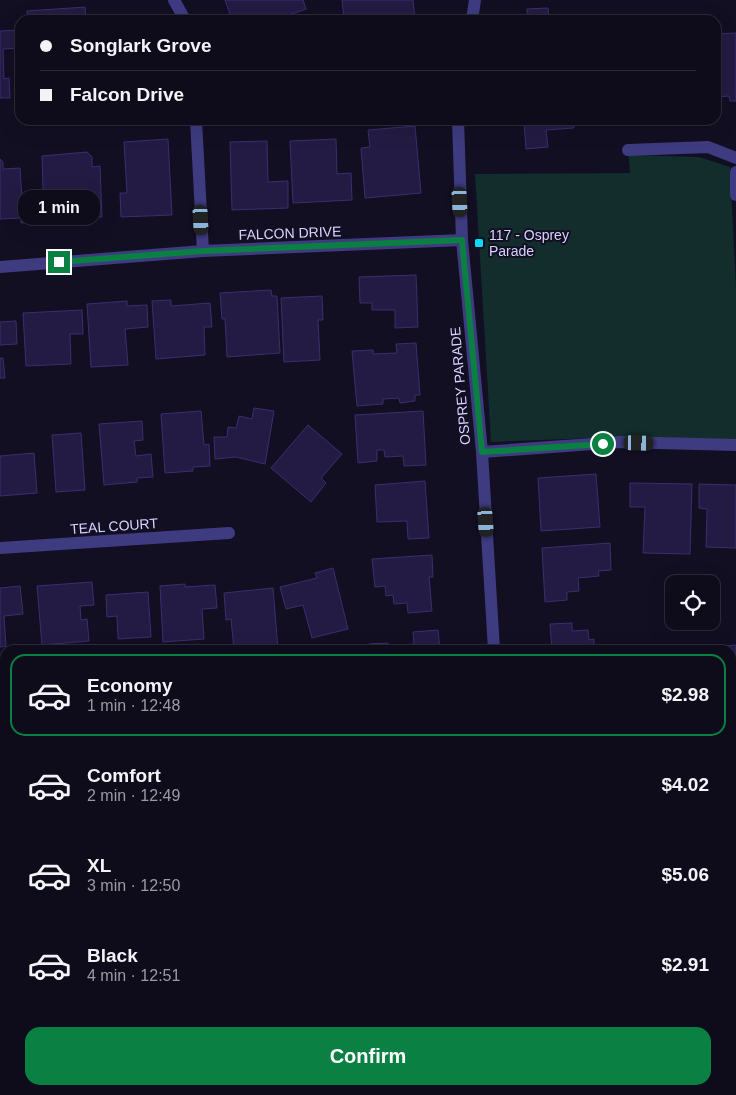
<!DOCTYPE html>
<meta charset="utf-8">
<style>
:root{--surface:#0e0b1a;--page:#171423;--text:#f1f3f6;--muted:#9b9ba2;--line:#2e2b39;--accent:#0b8043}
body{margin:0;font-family:Arial,sans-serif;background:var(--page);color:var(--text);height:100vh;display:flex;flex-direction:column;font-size:19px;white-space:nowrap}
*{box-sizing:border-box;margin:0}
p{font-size:16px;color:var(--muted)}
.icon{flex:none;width:28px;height:28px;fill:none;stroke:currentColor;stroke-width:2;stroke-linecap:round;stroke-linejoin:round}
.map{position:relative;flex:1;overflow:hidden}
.sheet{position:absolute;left:0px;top:645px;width:736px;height:450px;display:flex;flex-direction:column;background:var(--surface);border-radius:15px 15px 0 0;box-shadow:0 5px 20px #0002,0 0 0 1px var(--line)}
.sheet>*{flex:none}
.guide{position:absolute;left:15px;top:15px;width:706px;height:110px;border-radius:15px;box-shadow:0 5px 20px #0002,0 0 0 1px var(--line);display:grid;align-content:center;height:110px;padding:0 25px;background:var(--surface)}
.tools{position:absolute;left:665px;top:575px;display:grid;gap:10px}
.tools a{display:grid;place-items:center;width:55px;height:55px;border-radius:10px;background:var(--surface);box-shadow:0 5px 20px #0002,0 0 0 1px var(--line);font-size:25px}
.end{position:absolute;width:22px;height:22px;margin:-11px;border:6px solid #0b8043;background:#fff;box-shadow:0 0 0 2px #fff}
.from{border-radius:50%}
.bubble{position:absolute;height:35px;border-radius:15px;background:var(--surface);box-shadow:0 5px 20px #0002,0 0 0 1px var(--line);font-size:16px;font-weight:800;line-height:35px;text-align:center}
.car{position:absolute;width:15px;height:30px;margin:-15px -8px;border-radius:6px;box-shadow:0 0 4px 1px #0007;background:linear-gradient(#222 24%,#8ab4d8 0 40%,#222 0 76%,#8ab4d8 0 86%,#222 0)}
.guide b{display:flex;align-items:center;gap:18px;height:48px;font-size:19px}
.guide b+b{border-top:1px solid var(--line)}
.guide i{width:12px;height:12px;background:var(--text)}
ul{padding:9px 0 0;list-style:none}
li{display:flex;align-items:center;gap:15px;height:82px;margin:0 10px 8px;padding:0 15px;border:2px solid transparent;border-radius:15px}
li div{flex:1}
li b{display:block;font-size:19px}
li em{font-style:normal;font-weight:800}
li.current{border-color:var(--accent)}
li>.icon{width:45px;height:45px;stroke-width:1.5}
.action{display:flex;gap:10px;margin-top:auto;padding:10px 25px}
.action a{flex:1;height:58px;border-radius:15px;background:var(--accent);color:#fff;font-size:20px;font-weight:800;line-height:58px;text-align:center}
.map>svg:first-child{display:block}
.green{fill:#122d2c}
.building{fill:#241b44;stroke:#3b2e6f}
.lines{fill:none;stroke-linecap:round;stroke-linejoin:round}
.minor{stroke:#3e3b81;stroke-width:12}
.route{stroke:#0b8043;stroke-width:6}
.poi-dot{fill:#06dcf6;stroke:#120f23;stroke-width:2}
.labels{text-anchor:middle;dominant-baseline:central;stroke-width:4;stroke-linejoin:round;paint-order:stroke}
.street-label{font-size:14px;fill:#d7d2fe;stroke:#120f23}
.poi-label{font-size:14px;fill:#d7d2fe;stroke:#120f23;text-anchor:start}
</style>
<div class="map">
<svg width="736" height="1095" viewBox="0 0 736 1095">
<rect width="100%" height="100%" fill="#120f23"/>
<path class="green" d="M628 150 629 155 699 157 730 167 736 288V442L618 437 491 442 475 174 630 173Z"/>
<g class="building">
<path d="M225 0H303L306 9 275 20H232Z"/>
<path d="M342 0H413L415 20H387L386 15 344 19Z"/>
<path d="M85 7 86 20H28L27 11Z"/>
<path d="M548 8 549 20H528L527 9Z"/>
<path d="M130 17V20H109V18Z"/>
<path d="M20 30V48L3 49 4 79 9 78 10 98H0V31Z"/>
<path d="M736 33V101H730L729 96 716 97V34Z"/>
<path d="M517 120H573L574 128 546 130 548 147 526 149 524 122 517 123Z"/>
<path d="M415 126 421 193 365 198 361 148 370 147 368 130Z"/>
<path d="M168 139 172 215 121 217 120 193H127L124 142Z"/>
<path d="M336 139 337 174 351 173 352 200 293 203 290 141Z"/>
<path d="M267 141 268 182 288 181V208L232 210 230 142Z"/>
<path d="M87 152 92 157V167L100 166 102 217 79 218V215H69L70 221 44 222 42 156Z"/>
<path d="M0 159 3 162V169L20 168 22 200 39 199 40 222 21 223V218L0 219Z"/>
<path d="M416 275 418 327 395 328V310H372V303H360L359 277Z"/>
<path d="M271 290 272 296H277L280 353 227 357 225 319H222L220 293Z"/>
<path d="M322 296 323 320H318L320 360 284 362 281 298Z"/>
<path d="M171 300V306L210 303 212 327H204L205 355 156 359 152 301Z"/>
<path d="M127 301V306L147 305 148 327 125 329 128 365 91 367 87 304Z"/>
<path d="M82 310 83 334H70L71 364 26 366 23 313Z"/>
<path d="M16 321 17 344 0 345V322Z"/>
<path d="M416 343 420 395H415V401L400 403 399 398 383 399V404L357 406 352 351 373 350V354L397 353 396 344Z"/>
<path d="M0 358H3L5 378H0Z"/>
<path d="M254 408 274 411 265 464 236 457 215 459 214 437H227L228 427 236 428 239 416 252 419Z"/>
<path d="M201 411 204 445 209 444 210 466 193 467V471L165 473 161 414Z"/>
<path d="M423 411 426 465 404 466 403 456 385 457 384 450H377V461L358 463 355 415Z"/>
<path d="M142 421 143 440 134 441 136 456 151 454 153 477 137 478V482L104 485 99 424Z"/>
<path d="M308 425 342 454 321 478 326 483 311 502 271 468Z"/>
<path d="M81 433 85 490 56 492 52 435Z"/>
<path d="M34 453 37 493 0 496V456Z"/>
<path d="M596 474 600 527 541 531 538 478Z"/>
<path d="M425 481 429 538 408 539 407 521 377 522 375 485Z"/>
<path d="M630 483 692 484 690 554 643 553 645 507H630Z"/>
<path d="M699 484 736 485V548L706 547 707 509 699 508Z"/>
<path d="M610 543 611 570 598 571 599 576 578 578 579 591 567 592V600L545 602 542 548Z"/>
<path d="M432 555 433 577H429L432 611 408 613 407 603 394 604 393 595 386 596 385 586 375 587 372 559Z"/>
<path d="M333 568 348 629 312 638 303 605 286 609 280 587 317 578 315 573Z"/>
<path d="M92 582 94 605 80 606 81 620 87 619 89 641 42 645 37 586Z"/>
<path d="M185 584V587L215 585 217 608 202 609 204 639 163 642 160 586Z"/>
<path d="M20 586 23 614 4 616 6 646 0 647V588Z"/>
<path d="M273 588 278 650H234L231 619 226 620 224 593Z"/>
<path d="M148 592 151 637 118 639 117 616 107 617 106 595Z"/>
<path d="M572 623V631L588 630 589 640 594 639V649L606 648V650H552L550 624Z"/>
<path d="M438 630 440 650H396V646L414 644 413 632Z"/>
<path d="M388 643V650H370L369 644Z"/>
<path d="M736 645V723L731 724V650H714V647Z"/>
<rect x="0" y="683" width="5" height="68"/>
<rect x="731" y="825" width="5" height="68"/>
<rect x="0" y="862" width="5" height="22"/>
<path d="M731 959 736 960V1012L734 1028H731Z"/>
<path d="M249 1090H284L282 1095H260Z"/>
<path d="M294 1090H347L345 1095H292Z"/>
<path d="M402 1090H456V1092L466 1093V1095H402Z"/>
<path d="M555 1090H569L579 1095H552Z"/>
</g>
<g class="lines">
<g class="minor">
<path d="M174 0 185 20"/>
<path d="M472 20 475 0"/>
<path d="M196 120 203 251"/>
<path d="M458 120 462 240 482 452 494 650"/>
<path d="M628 150 708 147 736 158"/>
<path d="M736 172V195"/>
<path d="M0 267 203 251 462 240"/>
<path d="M482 452 620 442 736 445"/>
<path d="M0 548 229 533"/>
<path d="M731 783 736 782"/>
<path d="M0 800H5"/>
<path d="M731 1083H736"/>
<path d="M515 1095 517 1090"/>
</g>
</g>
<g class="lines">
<path class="route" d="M59 262 203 251 462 240 482 452 603 444"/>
</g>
<rect class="poi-dot" x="474" y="238" width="10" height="10" rx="2.5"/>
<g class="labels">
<g class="street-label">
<text transform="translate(290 233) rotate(-2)">FALCON DRIVE</text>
<text transform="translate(460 386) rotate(-95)">OSPREY PARADE</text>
<text transform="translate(114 526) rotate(-4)">TEAL COURT</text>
</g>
<g class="poi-label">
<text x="489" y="235">117 - Osprey<tspan x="489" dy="16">Parade</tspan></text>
</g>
</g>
</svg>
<div class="tools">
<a><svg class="icon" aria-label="locate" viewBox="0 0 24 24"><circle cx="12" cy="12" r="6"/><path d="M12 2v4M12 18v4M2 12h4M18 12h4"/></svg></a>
</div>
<i class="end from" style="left:603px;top:444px"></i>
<i class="end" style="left:59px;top:262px"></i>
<div class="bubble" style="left:18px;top:190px;width:82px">1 min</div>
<i class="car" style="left:460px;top:202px;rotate:177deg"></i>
<i class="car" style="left:201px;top:220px;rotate:177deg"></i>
<i class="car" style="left:639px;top:443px;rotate:91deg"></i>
<i class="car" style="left:486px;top:522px;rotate:176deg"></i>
<div class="guide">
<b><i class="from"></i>Songlark Grove</b>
<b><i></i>Falcon Drive</b>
</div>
<section class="sheet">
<ul>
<li class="current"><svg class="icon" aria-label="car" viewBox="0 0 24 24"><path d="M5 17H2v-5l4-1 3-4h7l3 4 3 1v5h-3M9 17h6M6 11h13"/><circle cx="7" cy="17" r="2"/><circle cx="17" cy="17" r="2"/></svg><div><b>Economy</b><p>1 min · 12:48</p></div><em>$2.98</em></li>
<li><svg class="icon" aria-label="car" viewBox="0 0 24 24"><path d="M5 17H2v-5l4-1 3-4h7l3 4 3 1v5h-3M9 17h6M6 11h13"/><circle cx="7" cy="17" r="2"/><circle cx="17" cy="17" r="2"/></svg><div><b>Comfort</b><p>2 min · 12:49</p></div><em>$4.02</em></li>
<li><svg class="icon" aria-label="car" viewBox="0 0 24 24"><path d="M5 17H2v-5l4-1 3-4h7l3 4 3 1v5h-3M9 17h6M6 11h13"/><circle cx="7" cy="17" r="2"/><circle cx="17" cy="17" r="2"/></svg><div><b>XL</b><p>3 min · 12:50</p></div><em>$5.06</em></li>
<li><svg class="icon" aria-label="car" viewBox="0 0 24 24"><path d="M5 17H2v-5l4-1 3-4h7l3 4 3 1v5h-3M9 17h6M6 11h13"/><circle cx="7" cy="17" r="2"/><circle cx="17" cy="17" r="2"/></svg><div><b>Black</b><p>4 min · 12:51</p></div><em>$2.91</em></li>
</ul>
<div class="action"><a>Confirm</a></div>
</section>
</div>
